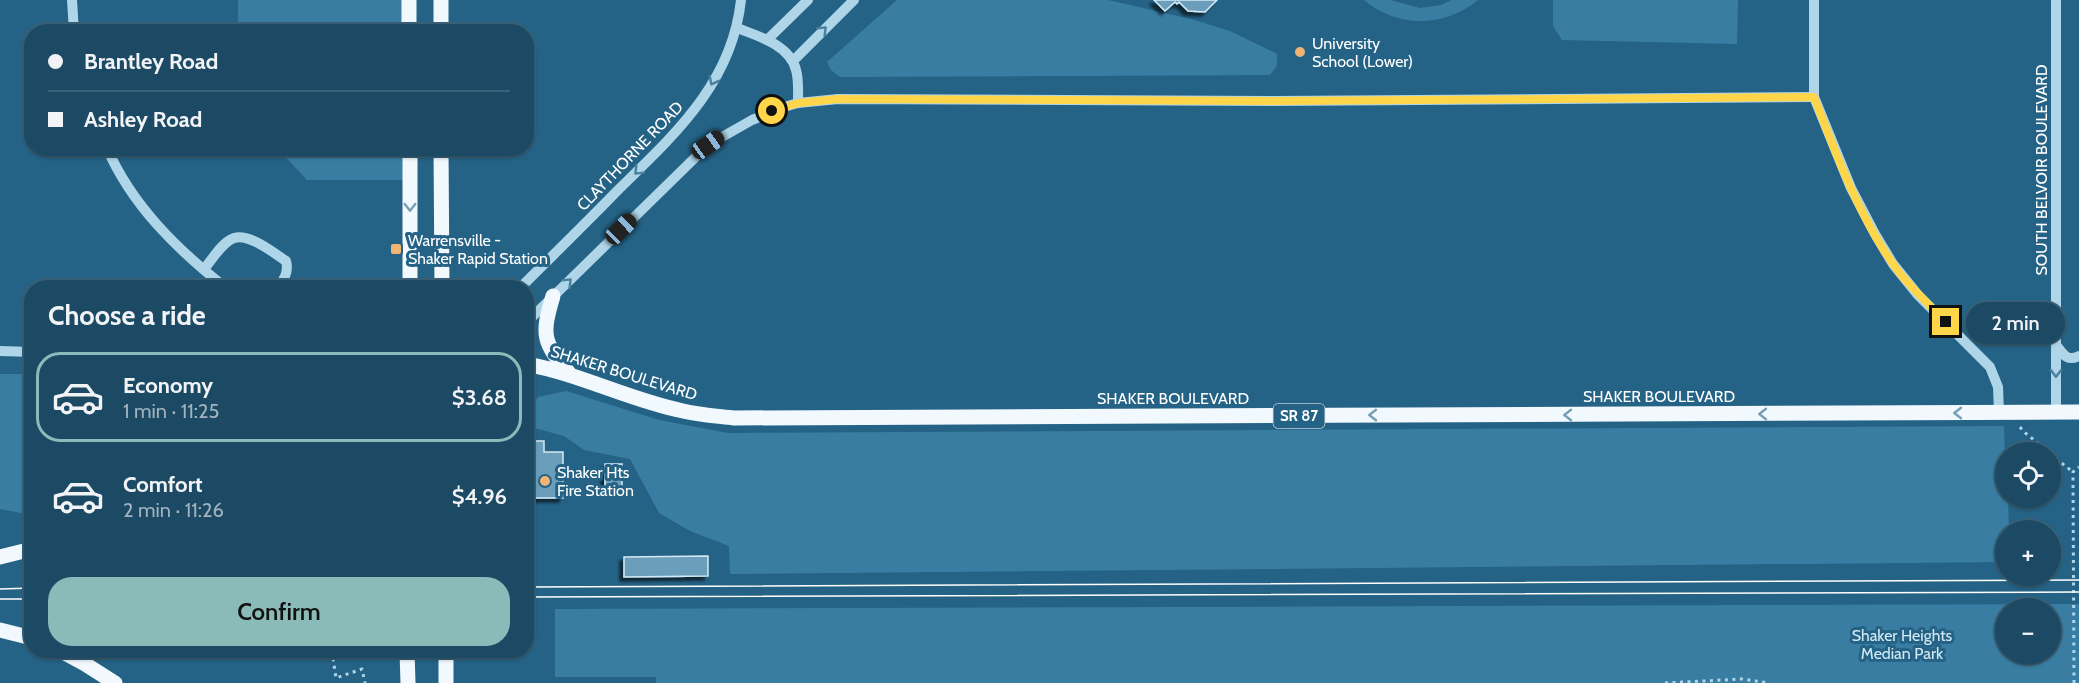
<!DOCTYPE html>
<meta charset="utf-8">
<style>
:root{--surface:#1c4a64;--page:#29546d;--text:#f1f3f6;--muted:#a0b3bf;--line:#3a6278;--accent:#8bbbb9}
body{margin:0;font-family:Cabin,sans-serif;background:var(--page);color:var(--text);height:100vh;display:flex;flex-direction:column;font-size:22px;white-space:nowrap}
*{box-sizing:border-box;margin:0}
p{font-size:20px;color:var(--muted)}
.icon{flex:none;width:33px;height:33px;fill:none;stroke:currentColor;stroke-width:2;stroke-linecap:round;stroke-linejoin:round}
.map{position:relative;flex:1;overflow:hidden}
.details{position:absolute;left:24px;top:280px;width:510px;height:378px;display:flex;flex-direction:column;background:var(--surface);border-radius:24px;box-shadow:0 2px 4px #0004,0 0 0 2px var(--line)}
.details>*{flex:none}
.banner{position:absolute;left:24px;top:24px;width:510px;height:132px;border-radius:24px;box-shadow:0 2px 4px #0004,0 0 0 2px var(--line);display:grid;align-content:center;height:132px;padding:0 24px;background:var(--surface)}
.tools{position:absolute;left:1995px;top:442px;display:grid;gap:12px}
.tools a{display:grid;place-items:center;width:66px;height:66px;border-radius:50%;background:var(--surface);box-shadow:0 2px 4px #0004,0 0 0 2px var(--line);font-size:30px}
.end{position:absolute;width:27px;height:27px;margin:-14px;border:8px solid #ffd54a;background:#111;box-shadow:0 0 0 3px #111}
.from{border-radius:50%}
.bubble{position:absolute;height:42px;border-radius:21px;background:var(--surface);box-shadow:0 2px 4px #0004,0 0 0 2px var(--line);font-size:20px;font-weight:600;line-height:42px;text-align:center}
.car{position:absolute;width:18px;height:36px;margin:-18px -9px;border-radius:8px;box-shadow:0 0 4px 2px #0007;background:linear-gradient(#222 24%,#8ab4d8 0 40%,#222 0 76%,#8ab4d8 0 86%,#222 0)}
.banner b{display:flex;align-items:center;gap:21px;height:57px;font-size:22px}
.banner b+b{border-top:2px solid var(--line)}
.banner i{width:15px;height:15px;background:var(--text)}
ul{padding:0;list-style:none}
li{display:flex;align-items:center;gap:18px;height:90px;margin:0 12px 9px;padding:0 12px;border:3px solid transparent;border-radius:24px}
li div{flex:1}
li b{display:block;font-size:22px}
li em{font-style:normal;font-weight:600}
li.on{border-color:var(--accent)}
li>.icon{width:54px;height:54px;stroke-width:1.5}
h2{padding:0 24px;font-size:27px;line-height:72px}
.primary-button{display:flex;gap:12px;margin-top:auto;padding:12px 24px}
.primary-button a{flex:1;height:69px;border-radius:24px;background:var(--accent);color:#111;font-size:24px;font-weight:600;line-height:69px;text-align:center}
.map>svg:first-child{display:block}
.green{fill:#397ea2;fill-rule:evenodd}
.building{fill:#6a9eba;stroke:#d3eaf6;stroke-width:1.5;filter:url(#shadow)}
.lines{fill:none;stroke-linecap:round;stroke-linejoin:round}
.path{stroke:#afd5e8;stroke-width:3;stroke-dasharray:3 4.5;stroke-linecap:butt}
.minor{stroke:#afd5e8;stroke-width:10}
.major{stroke:#f2f9fe;stroke-width:15}
.tram{stroke:#fff;stroke-width:1.5}
.oneway{stroke:#48809e}
.oneway2{stroke:#779fb6}
.route{stroke:#ffd54a;stroke-width:8}
.poi-dot{fill:#f2b473;stroke:#256386;stroke-width:2}
.labels{text-anchor:middle;dominant-baseline:central;stroke-width:6;stroke-linejoin:round;paint-order:stroke}
.shield{fill:#256386;stroke:#bed0db;stroke-width:1.5}
.shield-label{font-size:15px;font-weight:bold;fill:#fff}
.poi-label{font-size:16px;fill:#fff;stroke:#256386;text-anchor:start}
.street-label{font-size:16px;fill:#fff;stroke:#256386}
.park-label{font-size:16px;fill:#d3eaf6;stroke:#256386}
</style>
<div class="map">
<svg width="2079" height="683" viewBox="0 0 2079 683">
<defs>
<filter id="shadow"><feDropShadow dx="-4" dy="4" stdDeviation="1.5" flood-color="#0009"/></filter>
</defs>
<rect width="100%" height="100%" fill="#256386"/>
<g class="green">
<rect x="238" y="0" width="171" height="31"/>
<path d="M897 0H1108L1191 19 1230 31 1277 54V66L1270 75 840 77 831 70 827 62Z"/>
<path d="M1364 0H1390L1420 8 1441 5 1452 0H1478C1444 28 1397 28 1364 0Z"/>
<path d="M1553 0H1738L1737 44 1562 40 1553 26Z"/>
<path d="M278 149H410V180H307Z"/>
<path d="M0 374H31V515L0 509Z"/>
<path d="M566 391 659 420 728 433 2004 426 2006 498H2008L2009 531H2006L2005 562 730 574 729 546 690 531 659 513 630 459 584 450 564 436 527 426V413L538 397Z"/>
<path d="M2079 604V683H656V677H555V609ZM2006 609H2050V654H2006Z"/>
</g>
<g class="building">
<path d="M1154 0H1217L1205 12 1188 11 1179 2 1177 4 1175 2 1165 11Z"/>
<path d="M526 441H544V452H563V498H526Z"/>
<rect x="605" y="464" width="17" height="22"/>
<path d="M708 556V576L624 577V557Z"/>
</g>
<g class="lines">
<g class="path">
<path d="M527 338 531 341 530 346"/>
<path d="M2020 427 2023 431 2050 453"/>
<path d="M2050 454 2073 472"/>
<path d="M332 651 336 678 362 669 365 683"/>
<path d="M1665 683 1742 679 1769 683"/>
<path d="M2074 683 2073 472 2079 467"/>
</g>
<g class="minor">
<path d="M72 0 74 32"/>
<path d="M1814 0V97L1851 188 1875 234 1893 264 1918 295 1990 367 1998 387 1999 412"/>
<path d="M2056 0V412"/>
<path d="M737 28C758 36 790 45 796 70 799 80 798 92 798 103"/>
<path d="M767 40 808 0"/>
<path d="M793 61 854 0"/>
<path d="M107 148C132 206 178 250 226 288"/>
<path d="M204 269C212 260 222 242 234 238 249 233 274 253 286 261 289 272 284 279 278 288"/>
<path d="M520 288C552 256 585 224 617 191 674 135 732 84 741 0"/>
<path d="M526 323 708 145 752 120 784 107 798 103 838 99 1273 101 1814 97"/>
<path d="M2056 345C2063 354 2067 362 2079 356"/>
<path d="M0 351 32 352"/>
</g>
<g class="major">
<path d="M409 0V32"/>
<path d="M441 0V32"/>
<path d="M441 148 442 288"/>
<path d="M410 288V148"/>
<path d="M553 296C541 336 543 342 569 373"/>
<path d="M526 364C581 374 629 400 683 411 700 415 717 416 734 418L2079 412"/>
<path d="M0 557 32 549"/>
<path d="M0 630 32 638"/>
<path d="M61 651 85 664 115 683"/>
<path d="M407 651 408 683"/>
<path d="M446 651V683"/>
</g>
<g class="tram">
<path d="M526 587 2079 580"/>
<path d="M0 589 32 588"/>
<path d="M526 597 2079 592"/>
<path d="M0 599H32"/>
</g>
</g>
<defs><path id="oneway-chevron" d="M-2-3.5L2.5 0L-2 3.5" fill="none" stroke-width="1.6" stroke-linecap="round" stroke-linejoin="round" transform="scale(1.5)"/></defs>
<g class="oneway">
<use href="#oneway-chevron" transform="translate(823 30) rotate(-45)"/>
<use href="#oneway-chevron" transform="translate(713 81) rotate(118)"/>
<use href="#oneway-chevron" transform="translate(638 171) rotate(135)"/>
<use href="#oneway-chevron" transform="translate(568 282) rotate(-45)"/>
<use href="#oneway-chevron" transform="translate(2056 373) rotate(91)"/>
</g>
<g class="oneway2">
<use href="#oneway-chevron" transform="translate(410 207) rotate(90)"/>
<use href="#oneway-chevron" transform="translate(1958 413) rotate(180)"/>
<use href="#oneway-chevron" transform="translate(1763 414) rotate(180)"/>
<use href="#oneway-chevron" transform="translate(1373 415) rotate(180)"/>
<use href="#oneway-chevron" transform="translate(1568 415) rotate(180)"/>
</g>
<g class="lines">
<path class="route" d="M772 111 798 103 838 99 1273 101 1814 97C1836 154 1858 214 1893 264 1908 286 1928 303 1946 322"/>
</g>
<g class="poi-dot">
<circle cx="1300" cy="52" r="6"/>
<rect x="390" y="243" width="12" height="12" rx="3"/>
<circle cx="545" cy="481" r="6"/>
</g>
<g class="labels">
<rect class="shield" x="1273.5" y="404" width="51" height="24" rx="4.5"/>
<g class="shield-label">
<text x="1299" y="416">SR 87</text>
</g>
<g class="poi-label">
<text x="1312" y="43">University<tspan x="1312" dy="18">School (Lower)</tspan></text>
<text x="408" y="240">Warrensville -<tspan x="408" dy="18">Shaker Rapid Station</tspan></text>
<text x="557" y="472">Shaker Hts<tspan x="557" dy="18">Fire Station</tspan></text>
</g>
<g class="street-label">
<text transform="translate(630 156) rotate(-46)">CLAYTHORNE ROAD</text>
<text transform="translate(2041 170) rotate(-90)">SOUTH BELVOIR BOULEVARD</text>
<text transform="translate(624 373) rotate(17)">SHAKER BOULEVARD</text>
<text x="1659" y="396">SHAKER BOULEVARD</text>
<text x="1173" y="398">SHAKER BOULEVARD</text>
</g>
<g class="park-label">
<text x="1902" y="635">Shaker Heights<tspan x="1902" dy="18">Median Park</tspan></text>
</g>
</g>
</svg>
<div class="tools">
<a><svg class="icon" aria-label="locate" viewBox="0 0 24 24"><circle cx="12" cy="12" r="6"/><path d="M12 2v4M12 18v4M2 12h4M18 12h4"/></svg></a>
<a>+</a>
<a>−</a>
</div>
<i class="end from" style="left:772px;top:111px"></i>
<i class="end" style="left:1946px;top:322px"></i>
<div class="bubble" style="left:1966px;top:302px;width:99px">2 min</div>
<i class="car" style="left:708px;top:145px;rotate:55deg"></i>
<i class="car" style="left:621px;top:229px;rotate:46deg"></i>
<div class="banner">
<b><i class="from"></i>Brantley Road</b>
<b><i></i>Ashley Road</b>
</div>
<section class="details">
<h2>Choose a ride</h2>
<ul>
<li class="on"><svg class="icon" aria-label="car" viewBox="0 0 24 24"><path d="M5 17H2v-5l4-1 3-4h7l3 4 3 1v5h-3M9 17h6M6 11h13"/><circle cx="7" cy="17" r="2"/><circle cx="17" cy="17" r="2"/></svg><div><b>Economy</b><p>1 min · 11:25</p></div><em>$3.68</em></li>
<li><svg class="icon" aria-label="car" viewBox="0 0 24 24"><path d="M5 17H2v-5l4-1 3-4h7l3 4 3 1v5h-3M9 17h6M6 11h13"/><circle cx="7" cy="17" r="2"/><circle cx="17" cy="17" r="2"/></svg><div><b>Comfort</b><p>2 min · 11:26</p></div><em>$4.96</em></li>
</ul>
<div class="primary-button"><a>Confirm</a></div>
</section>
</div>
